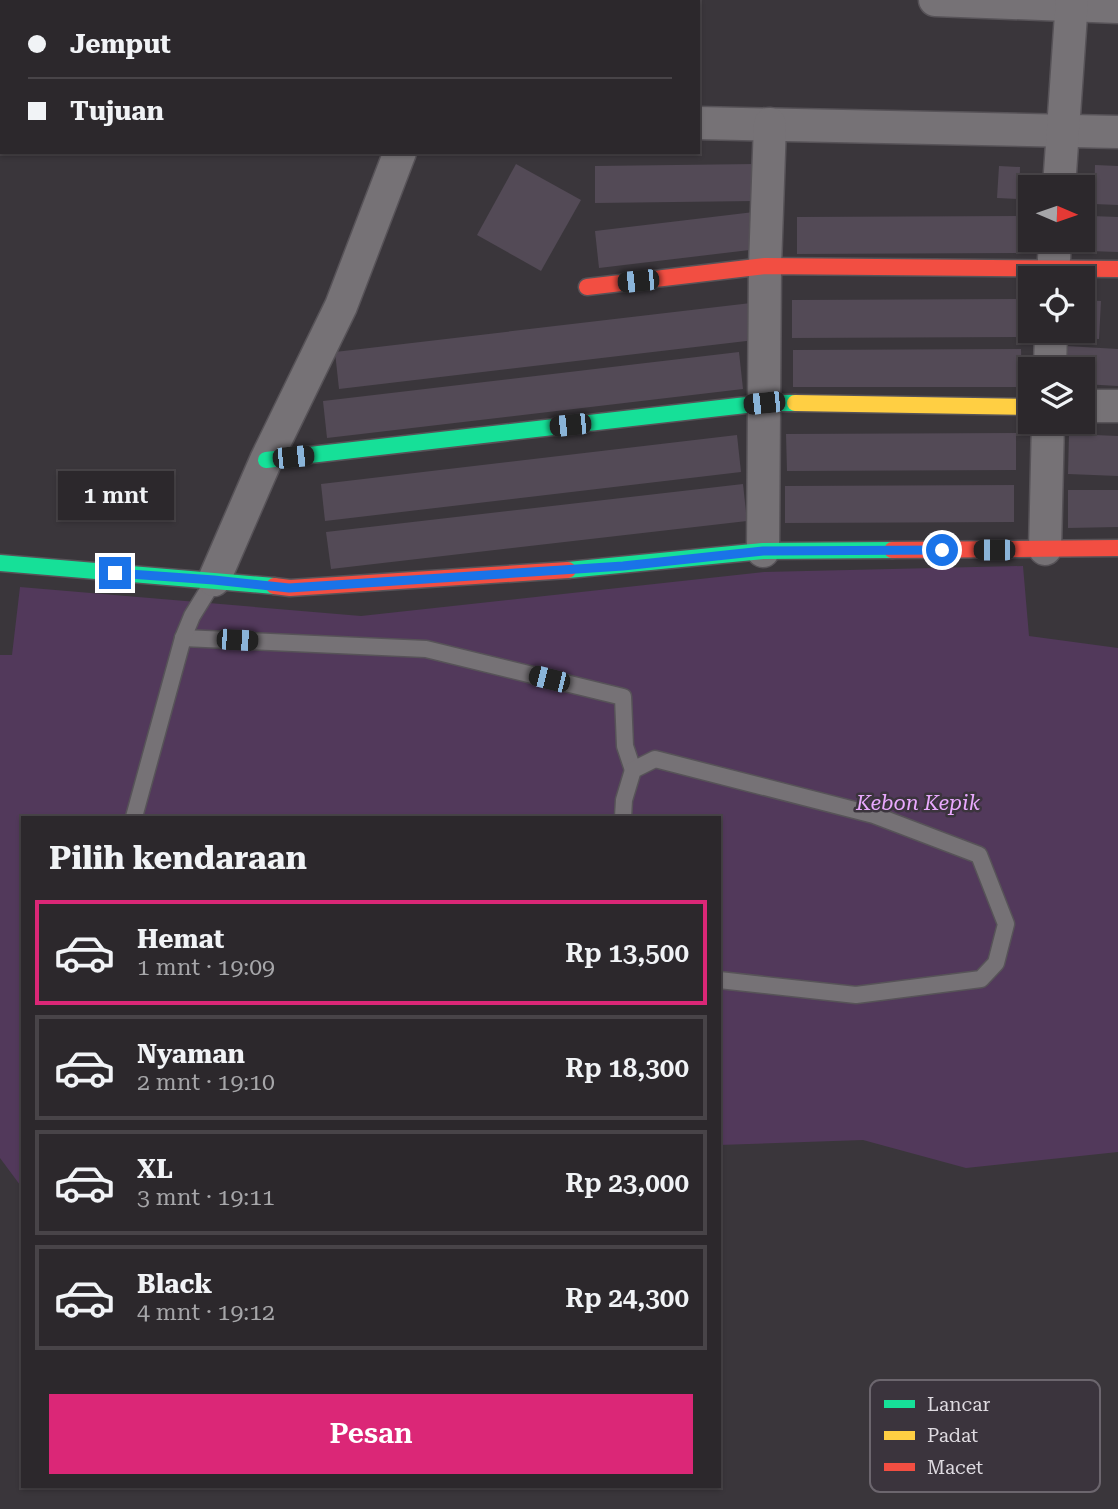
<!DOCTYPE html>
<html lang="id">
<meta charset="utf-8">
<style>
:root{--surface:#2c282c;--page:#383438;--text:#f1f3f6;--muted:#a6a6a9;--line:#484448;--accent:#db2777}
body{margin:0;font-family:"Roboto Serif",serif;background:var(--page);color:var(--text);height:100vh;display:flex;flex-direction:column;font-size:26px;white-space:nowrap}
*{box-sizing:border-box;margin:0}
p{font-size:23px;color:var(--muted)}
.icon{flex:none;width:38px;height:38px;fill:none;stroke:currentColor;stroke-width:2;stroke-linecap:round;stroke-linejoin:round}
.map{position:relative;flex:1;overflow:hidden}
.side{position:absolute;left:21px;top:816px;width:700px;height:672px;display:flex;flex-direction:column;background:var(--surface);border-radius:0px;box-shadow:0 2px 5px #0004,0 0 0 2px var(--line)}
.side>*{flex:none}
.top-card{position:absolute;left:0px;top:0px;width:700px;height:154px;box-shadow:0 2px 5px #0004,0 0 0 2px var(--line);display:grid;align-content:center;height:154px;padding:0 28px;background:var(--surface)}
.needle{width:46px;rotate:92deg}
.controls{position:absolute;left:1018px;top:175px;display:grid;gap:14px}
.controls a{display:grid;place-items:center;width:77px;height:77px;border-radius:0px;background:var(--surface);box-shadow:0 2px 5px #0004,0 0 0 2px var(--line);font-size:35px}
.end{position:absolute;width:32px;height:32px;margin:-16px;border:9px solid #1a73e8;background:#fff;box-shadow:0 0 0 4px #fff}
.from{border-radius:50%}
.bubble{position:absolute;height:49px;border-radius:0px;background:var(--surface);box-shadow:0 2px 5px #0004,0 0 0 2px var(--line);font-size:23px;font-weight:600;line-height:49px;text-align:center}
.car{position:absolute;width:21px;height:42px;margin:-21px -10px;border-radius:9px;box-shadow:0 0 5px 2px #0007;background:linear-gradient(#222 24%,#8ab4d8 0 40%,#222 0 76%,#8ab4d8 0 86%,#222 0)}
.top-card b{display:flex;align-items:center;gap:24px;height:66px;font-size:26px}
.top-card b+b{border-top:2px solid var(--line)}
.top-card i{width:18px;height:18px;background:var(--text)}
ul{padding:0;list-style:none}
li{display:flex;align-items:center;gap:21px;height:105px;margin:0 14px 10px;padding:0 14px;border:4px solid var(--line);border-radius:0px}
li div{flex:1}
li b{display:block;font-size:26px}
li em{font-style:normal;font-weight:600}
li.selected{border-color:var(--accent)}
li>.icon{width:63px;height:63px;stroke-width:1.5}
h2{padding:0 28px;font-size:32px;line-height:84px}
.button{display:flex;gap:14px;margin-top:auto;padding:14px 28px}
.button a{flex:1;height:80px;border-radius:0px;background:var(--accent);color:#fff;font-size:28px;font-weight:600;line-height:80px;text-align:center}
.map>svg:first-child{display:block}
.green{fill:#52395b}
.building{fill:#534a56}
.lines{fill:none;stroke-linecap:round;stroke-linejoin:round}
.lane-casing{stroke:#575358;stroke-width:19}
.street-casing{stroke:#575358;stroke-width:35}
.fast-casing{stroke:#575358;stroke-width:19}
.slow-casing{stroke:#575358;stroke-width:19}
.jam-casing{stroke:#575358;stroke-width:19}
.lane{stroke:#767276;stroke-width:16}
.street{stroke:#767276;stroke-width:32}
.fast{stroke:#16e098;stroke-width:16}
.slow{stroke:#ffcf43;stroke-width:16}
.jam{stroke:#f24e42;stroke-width:16}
.route{stroke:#1a73e8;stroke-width:9}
.labels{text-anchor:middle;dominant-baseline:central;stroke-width:5;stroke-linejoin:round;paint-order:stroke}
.park-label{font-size:21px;font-style:italic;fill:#e9a9fe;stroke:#3b343d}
.key{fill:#3b343d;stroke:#6c666e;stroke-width:2}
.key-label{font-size:19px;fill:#dedae0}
</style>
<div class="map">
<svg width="1118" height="1509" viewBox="0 0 1118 1509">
<rect width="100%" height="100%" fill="#3a363b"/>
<path class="green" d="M1023 566 1029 636 1118 648V1152L966 1168 863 1140 719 1145V817H23V1189L0 1158V655H12L20 587 361 616 764 572Z"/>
<g class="building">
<path d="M516 164 581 200 541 271 477 235Z"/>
<path d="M755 164V201L595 203V166Z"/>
<path d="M1095 165 1118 166V205L1094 204Z"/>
<path d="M999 166 1020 167 1019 199 997 198Z"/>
<path d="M754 212 758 249 599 268 595 231Z"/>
<path d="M1026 216V253L797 254V217Z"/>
<path d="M1091 216 1118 217V252L1089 251Z"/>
<path d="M1021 299V337L792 338V300Z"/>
<path d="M1083 300 1101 301 1099 339 1067 338V331H1083Z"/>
<path d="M751 303 755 340 339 389 335 352Z"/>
<path d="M1066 346 1118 349V386L1083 384V369H1065Z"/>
<path d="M1021 349 1022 387H793V350Z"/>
<path d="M739 352 743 389 327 438 323 401Z"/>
<path d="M1016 433V470L787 471 786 434Z"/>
<path d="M1069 434 1118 436V476L1068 474Z"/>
<path d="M737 435 741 472 325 521 321 484Z"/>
<path d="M743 484 747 521 331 569 326 532Z"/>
<path d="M1014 485V522L785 523V486Z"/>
<path d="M1068 490H1118V527L1068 528Z"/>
</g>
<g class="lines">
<g class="lane-casing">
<g id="lane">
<path d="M183 638 426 649 623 697 625 746 633 770"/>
<path d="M134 817 183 638 192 616 213 582"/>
<path d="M623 817 624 800 633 770 655 759 874 815 979 855 1006 924 996 963 981 979 856 995 719 980"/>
</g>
</g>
<g class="street-casing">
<g id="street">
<path d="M935 0 1118 7"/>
<path d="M254 2V0"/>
<path d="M372 2V0"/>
<path d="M497 2V0"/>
<path d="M0 109H2"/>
<path d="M698 123 1118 132"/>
<path d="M1059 187 1072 0"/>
<path d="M1053 278 1055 240"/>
<path d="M1050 369 1051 331"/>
<path d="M1083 406H1118"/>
<path d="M1045 549 1048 422"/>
<path d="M763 551 765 266 770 124"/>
<path d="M214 580 266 460 341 306 400 152"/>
</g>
</g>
<g class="fast-casing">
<g id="fast">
<path d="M266 460 764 403H795"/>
<path d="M0 563 274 586"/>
<path d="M568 570 763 551 892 550"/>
</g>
</g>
<g class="slow-casing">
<path id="slow" d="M795 403 1031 407"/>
</g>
<g class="jam-casing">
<g id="jam">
<path d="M587 287 765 266 1118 269"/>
<path d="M892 550 1118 548"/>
<path d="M274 586 290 588 568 570"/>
</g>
</g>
<use href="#lane" class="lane"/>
<use href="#street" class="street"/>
<use href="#fast" class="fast"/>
<use href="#slow" class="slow"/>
<use href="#jam" class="jam"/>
</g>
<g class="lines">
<path class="route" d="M115 573 214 580 289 588 623 566 763 551 942 550"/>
</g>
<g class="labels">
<g class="park-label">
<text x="918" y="803">Kebon Kepik</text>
</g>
</g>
<rect x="870" y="1380" width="230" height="112" rx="10" class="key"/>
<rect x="884" y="1400" width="31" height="8" fill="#16e098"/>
<rect x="884" y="1431" width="31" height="9" fill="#ffcf43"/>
<rect x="884" y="1463" width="31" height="8" fill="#f24e42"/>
<g class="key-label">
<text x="927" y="1411">Lancar</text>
<text x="927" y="1442">Padat</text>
<text x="927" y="1474">Macet</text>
</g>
</svg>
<div class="controls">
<a><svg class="needle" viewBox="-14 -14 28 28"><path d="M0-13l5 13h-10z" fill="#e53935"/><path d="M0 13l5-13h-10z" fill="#a6a6a9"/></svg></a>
<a><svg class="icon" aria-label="locate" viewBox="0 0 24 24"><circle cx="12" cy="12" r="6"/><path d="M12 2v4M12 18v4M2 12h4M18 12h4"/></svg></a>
<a><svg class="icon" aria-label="layers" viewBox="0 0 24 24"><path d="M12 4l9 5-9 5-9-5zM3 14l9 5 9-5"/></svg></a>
</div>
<i class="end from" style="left:942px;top:550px"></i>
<i class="end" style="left:115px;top:573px"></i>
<div class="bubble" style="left:58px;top:471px;width:116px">1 mnt</div>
<i class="car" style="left:638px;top:281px;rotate:264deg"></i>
<i class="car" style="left:764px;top:403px;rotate:264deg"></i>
<i class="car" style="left:570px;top:425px;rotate:264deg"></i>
<i class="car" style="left:293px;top:457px;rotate:84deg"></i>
<i class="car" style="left:994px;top:550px;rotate:270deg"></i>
<i class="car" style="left:237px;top:640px;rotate:93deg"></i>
<i class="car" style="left:549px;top:679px;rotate:284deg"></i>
<div class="top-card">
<b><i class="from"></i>Jemput</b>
<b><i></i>Tujuan</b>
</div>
<section class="side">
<h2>Pilih kendaraan</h2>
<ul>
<li class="selected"><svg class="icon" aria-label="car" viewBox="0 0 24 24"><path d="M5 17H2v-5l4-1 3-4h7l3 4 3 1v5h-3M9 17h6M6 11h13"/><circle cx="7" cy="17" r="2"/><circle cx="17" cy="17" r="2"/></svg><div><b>Hemat</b><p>1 mnt · 19:09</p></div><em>Rp 13,500</em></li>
<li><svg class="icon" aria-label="car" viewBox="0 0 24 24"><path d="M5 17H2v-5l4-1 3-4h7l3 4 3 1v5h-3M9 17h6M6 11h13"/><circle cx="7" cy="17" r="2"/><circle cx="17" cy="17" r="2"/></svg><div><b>Nyaman</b><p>2 mnt · 19:10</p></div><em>Rp 18,300</em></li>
<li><svg class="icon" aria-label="car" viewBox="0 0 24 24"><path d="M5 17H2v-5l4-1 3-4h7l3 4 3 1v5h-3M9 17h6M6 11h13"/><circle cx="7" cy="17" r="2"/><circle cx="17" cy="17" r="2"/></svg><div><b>XL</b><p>3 mnt · 19:11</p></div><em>Rp 23,000</em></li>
<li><svg class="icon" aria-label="car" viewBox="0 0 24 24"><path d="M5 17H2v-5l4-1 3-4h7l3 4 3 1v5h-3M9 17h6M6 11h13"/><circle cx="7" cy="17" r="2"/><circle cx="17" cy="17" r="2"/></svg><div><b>Black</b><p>4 mnt · 19:12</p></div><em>Rp 24,300</em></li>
</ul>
<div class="button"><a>Pesan</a></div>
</section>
</div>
